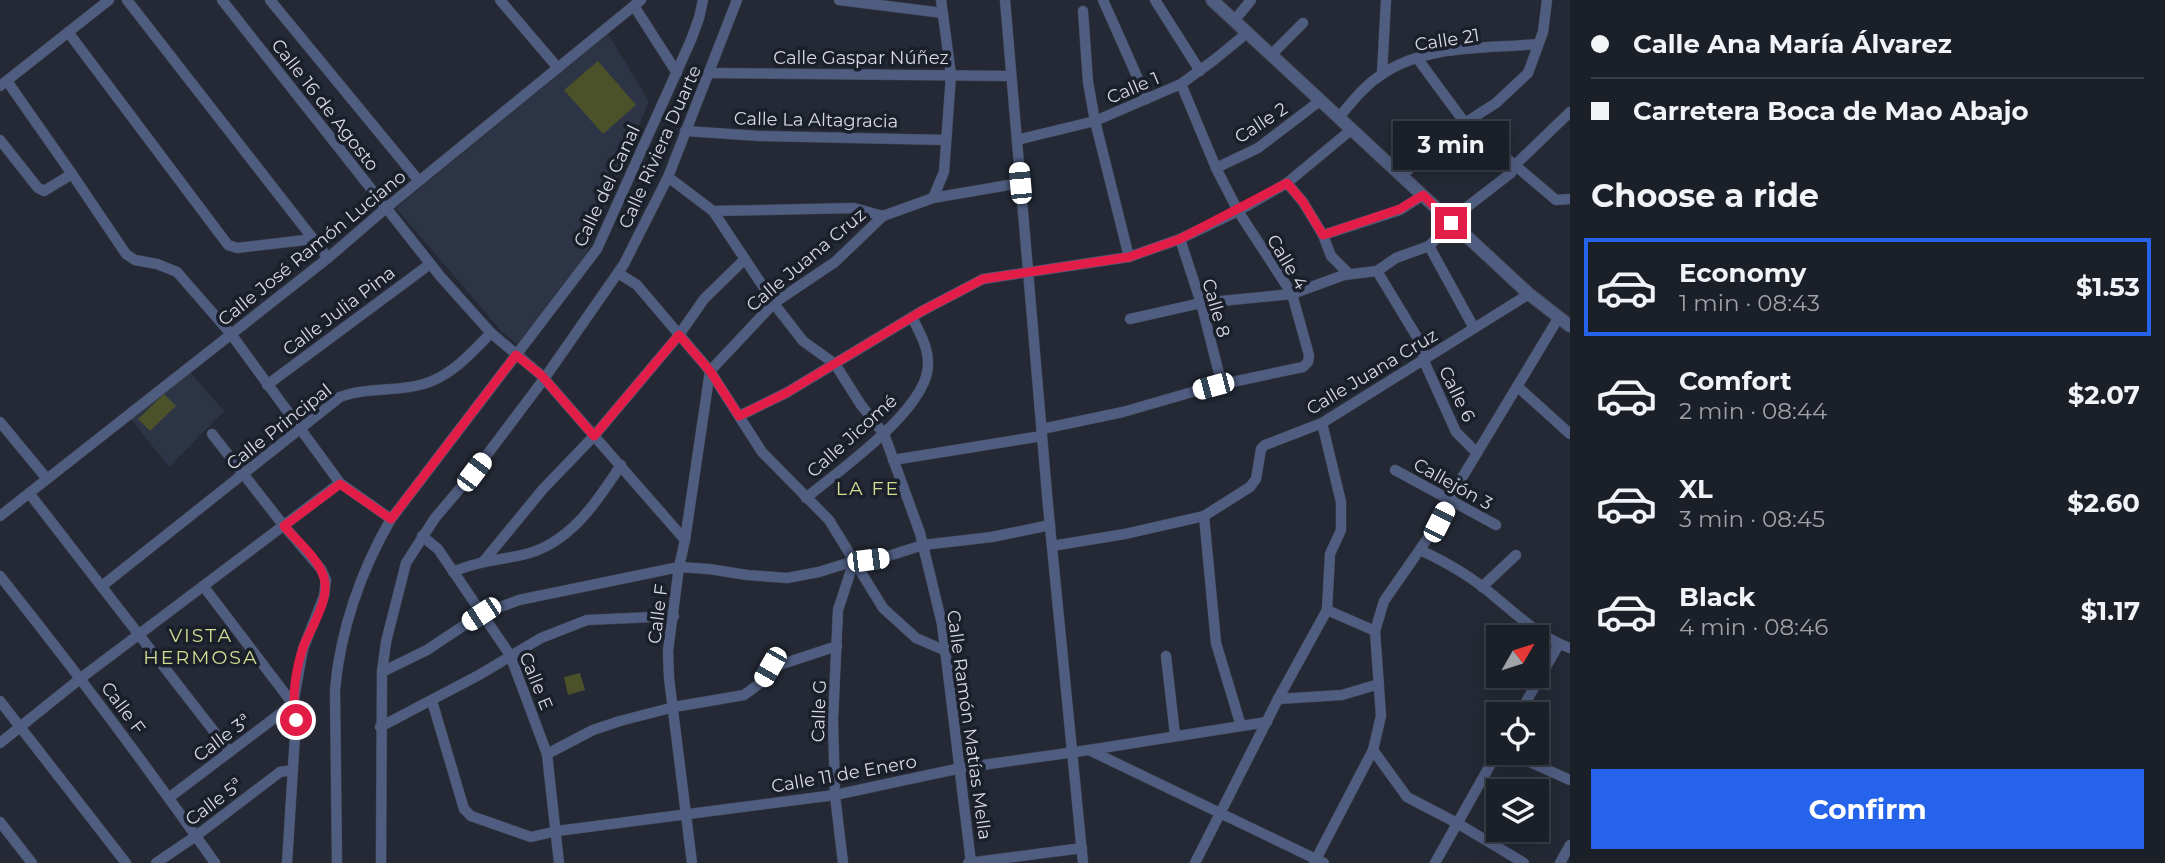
<!DOCTYPE html>
<meta charset="utf-8">
<style>
:root{--surface:#1b1f28;--page:#282c34;--text:#f1f3f6;--muted:#a0a2a8;--line:#393d45;--accent:#2563eb}
body{margin:0;font-family:Montserrat,sans-serif;background:var(--page);color:var(--text);height:100vh;display:flex;flex-direction:column;font-size:26px;white-space:nowrap}
*{box-sizing:border-box;margin:0}
p{font-size:23px;color:var(--muted)}
.icon{flex:none;width:38px;height:38px;fill:none;stroke:currentColor;stroke-width:2;stroke-linecap:round;stroke-linejoin:round}
.map{position:relative;flex:1;overflow:hidden}
.sheet{display:flex;flex-direction:column;background:var(--surface);width:595px}
.sheet>*{flex:none}
.banner{display:grid;align-content:center;height:154px;padding:0 21px;background:var(--surface)}
.needle{width:46px;rotate:51deg}
.buttons{position:absolute;left:1486px;top:625px;display:grid;gap:14px}
.buttons a{display:grid;place-items:center;width:63px;height:63px;border-radius:0px;background:var(--surface);box-shadow:0 4px 18px #0003,0 0 0 2px var(--line);font-size:35px}
.end{position:absolute;width:32px;height:32px;margin:-16px;border:9px solid #e11d48;background:#fff;box-shadow:0 0 0 4px #fff}
.from{border-radius:50%}
.bubble{position:absolute;height:49px;border-radius:0px;background:var(--surface);box-shadow:0 4px 18px #0003,0 0 0 2px var(--line);font-size:23px;font-weight:700;line-height:49px;text-align:center}
.car{position:absolute;width:21px;height:42px;margin:-21px -10px;border-radius:9px;box-shadow:0 0 5px 2px #0007;background:linear-gradient(#fff 24%,#345 0 40%,#fff 0 76%,#345 0 86%,#fff 0)}
.banner b{display:flex;align-items:center;gap:24px;height:66px;font-size:26px}
.banner b+b{border-top:2px solid var(--line)}
.banner i{width:18px;height:18px;background:var(--text)}
ul{padding:0;list-style:none}
li{display:flex;align-items:center;gap:21px;height:98px;margin:0 14px 10px;padding:0 7px;border:4px solid transparent;border-radius:0px}
li div{flex:1}
li b{display:block;font-size:26px}
li em{font-style:normal;font-weight:700}
li.selected{border-color:var(--accent)}
li>.icon{width:63px;height:63px;stroke-width:1.5}
h2{padding:0 21px;font-size:32px;line-height:84px}
.primary-button{display:flex;gap:14px;margin-top:auto;padding:14px 21px}
.primary-button a{flex:1;height:80px;border-radius:0px;background:var(--accent);color:#fff;font-size:28px;font-weight:700;line-height:80px;text-align:center}
main{display:flex;flex:1;min-height:0}
.map>svg:first-child{display:block}
.built{fill:#2d3445}
.grass{fill:#4b522a}
.lines{fill:none;stroke-linecap:round;stroke-linejoin:round}
.minor-casing{stroke:#414551;stroke-width:11}
.tertiary-casing{stroke:#414551;stroke-width:14}
.minor{stroke:#4f5d81;stroke-width:10}
.tertiary{stroke:#4f5d81;stroke-width:12}
.route{stroke:#e11d48;stroke-width:9}
.labels{text-anchor:middle;dominant-baseline:central;stroke-width:7;stroke-linejoin:round;paint-order:stroke}
.street-label{font-size:18px;fill:#d7dae2;stroke:#1b1f2a}
.neighbourhood-label{font-size:19px;letter-spacing:2px;fill:#d0de92;stroke:#1b1f2a}
</style>
<main>
<div class="map">
<svg width="1570" height="863" viewBox="0 0 1570 863">
<rect width="100%" height="100%" fill="#242935"/>
<g class="built">
<path d="M608 34 649 101 587 253 517 344 502 332 396 208Z"/>
<path d="M188 370 224 411 169 467 131 419Z"/>
</g>
<g class="grass">
<path d="M598 61 636 105 603 134 564 90Z"/>
<path d="M164 394 176 406 150 431 138 419Z"/>
<path d="M580 673 585 690 568 695 564 677Z"/>
</g>
<g class="lines">
<g class="minor-casing">
<g id="minor">
<path d="M127 0 328 258"/>
<path d="M222 0 440 276 491 333 541 375 685 540"/>
<path d="M270 0 419 181"/>
<path d="M500 0 558 68"/>
<path d="M839 0 943 13"/>
<path d="M1005 0 1048 506 1083 863"/>
<path d="M1103 0 1147 99"/>
<path d="M1155 0 1200 71"/>
<path d="M634 6 677 73"/>
<path d="M1083 11 1088 82 1095 121 1129 257"/>
<path d="M1234 21 1251 0"/>
<path d="M68 32 228 245 237 248 314 239"/>
<path d="M1271 55 1303 23"/>
<path d="M1417 58 1465 123 1556 200 1570 199"/>
<path d="M710 73 1011 76"/>
<path d="M1382 74 1386 0"/>
<path d="M7 81 72 174"/>
<path d="M0 86 109 0"/>
<path d="M1339 117C1352 102 1364 86 1381 75 1425 44 1487 49 1538 44"/>
<path d="M685 131 759 136 946 140"/>
<path d="M0 140 38 188 44 191 72 174 126 254 135 260 157 264 177 272 231 334 340 483 391 519"/>
<path d="M1017 140 1095 121 1181 84 1214 60 1247 33"/>
<path d="M1216 168 1258 148 1321 100"/>
<path d="M1402 175 1465 123 1496 103 1528 73 1543 32 1547 0"/>
<path d="M668 177 713 211 778 309 803 341 835 364 861 405 884 434 920 533 942 624 971 863"/>
<path d="M1287 183 1303 202 1323 235 1331 256 1349 274"/>
<path d="M933 198 944 172 951 75 941 0"/>
<path d="M713 211 854 208 883 216"/>
<path d="M1323 235 1400 210 1423 195"/>
<path d="M1180 239 1201 303 1222 385"/>
<path d="M1429 246 1474 328"/>
<path d="M1377 271 1423 347V359L1456 432 1477 453"/>
<path d="M618 273 637 285 710 371 762 452 829 520 883 608 916 638 946 651"/>
<path d="M1130 319 1201 303 1292 294 1344 275 1377 271 1396 258 1429 246 1467 207 1511 173 1515 165 1570 112"/>
<path d="M267 385 430 264"/>
<path d="M1518 387 1570 434"/>
<path d="M739 416 786 393 922 311 983 279 1129 257 1180 239 1238 211 1287 183 1352 129"/>
<path d="M0 422 47 479"/>
<path d="M1042 429 1123 412 1213 386 1303 367 1308 362 1309 355 1292 294 1238 211 1216 168 1181 84"/>
<path d="M212 434 284 526 321 569 326 580 324 596 303 649 293 704 296 720 287 863"/>
<path d="M893 460 1042 436"/>
<path d="M1395 470 1496 525"/>
<path d="M29 493 230 752"/>
<path d="M806 498C838 471 930 408 928 363 928 346 919 332 912 317"/>
<path d="M0 516 328 258 386 208 641 0"/>
<path d="M1204 516 1216 643 1241 726"/>
<path d="M422 536 438 549 510 655 547 754 559 863"/>
<path d="M1052 546 1125 534 1204 516 1250 487 1256 479 1261 449 1265 445 1322 423 1529 294"/>
<path d="M1420 550C1446 562 1472 577 1494 596 1517 615 1541 638 1570 648"/>
<path d="M483 562 543 489 594 436 679 335 704 299 745 259"/>
<path d="M453 572C475 562 499 560 522 555 569 545 597 502 621 465"/>
<path d="M0 576C75 670 146 765 215 863"/>
<path d="M102 586 340 397C369 386 403 393 432 381 456 371 473 351 491 333"/>
<path d="M1482 587 1516 555"/>
<path d="M1327 610 1375 631"/>
<path d="M1166 656 1175 735"/>
<path d="M382 672 427 650 481 614 519 600 679 567 709 569 747 575 787 578 819 572 854 561 882 558 923 545 992 537 1050 525"/>
<path d="M1278 699 1342 695 1379 684"/>
<path d="M0 701 126 863"/>
<path d="M432 701 464 809 471 816 531 837 557 831 835 795 961 768 1089 750 1324 863"/>
<path d="M1519 714 1559 644"/>
<path d="M380 727 479 675 541 638 587 620 674 616"/>
<path d="M0 743 81 678 340 483"/>
<path d="M1089 750 1267 722"/>
<path d="M1373 750 1407 797 1457 823 1524 863"/>
<path d="M1507 752 1570 780"/>
<path d="M547 754 593 730 620 721 674 707 744 695 763 681 770 668 837 646"/>
<path d="M170 797 293 704 204 587"/>
<path d="M0 822 32 863"/>
<path d="M156 863 196 836 280 772 293 770"/>
<path d="M337 863 335 690C340 631 361 570 391 519L597 249 691 40 699 18 703 0"/>
<path d="M381 863 382 672 386 642 406 563 435 518 474 472 544 379 624 264 668 177 737 0"/>
<path d="M692 863 669 678 668 651 679 567 685 540 710 371 774 303 835 262 883 216 933 198 1020 183"/>
<path d="M843 863 835 795 833 720 838 610 854 561"/>
<path d="M968 863 1082 848"/>
<path d="M1195 863 1278 699 1327 610 1330 554 1341 530V502L1322 423"/>
<path d="M1314 863 1373 750 1381 716 1375 631 1384 601 1439 522 1457 486 1559 317"/>
<path d="M1435 863 1498 751"/>
<path d="M1560 863 1570 845"/>
</g>
</g>
<g class="tertiary-casing">
<path id="tertiary" d="M1212 0 1529 294 1570 326"/>
</g>
<use href="#minor" class="minor"/>
<use href="#tertiary" class="tertiary"/>
</g>
<g class="lines">
<path class="route" d="M296 720C291 698 296 667 304 645 312 626 330 599 324 578 319 559 297 541 284 526L340 484 391 519 516 355 541 375 594 436 679 335 710 371 739 416 786 393 922 311 983 279 1129 257 1180 239 1287 183 1303 202 1323 235 1400 209 1423 195 1451 223"/>
</g>
<g class="labels">
<g class="street-label">
<text transform="translate(1447 40) rotate(-9)">Calle 21</text>
<text x="861" y="58">Calle Gaspar Núñez</text>
<text transform="translate(1133 88) rotate(-23)">Calle 1</text>
<text transform="translate(325 105) rotate(52)">Calle 16 de Agosto</text>
<text transform="translate(816 120) rotate(1)">Calle La Altagracia</text>
<text transform="translate(1261 123) rotate(-33)">Calle 2</text>
<text transform="translate(660 147) rotate(-66)">Calle Riviera Duarte</text>
<text transform="translate(607 186) rotate(-65)">Calle del Canal</text>
<text transform="translate(312 248) rotate(-39)">Calle José Ramón Luciano</text>
<text transform="translate(806 260) rotate(-40)">Calle Juana Cruz</text>
<text transform="translate(1287 262) rotate(59)">Calle 4</text>
<text transform="translate(1216 308) rotate(74)">Calle 8</text>
<text transform="translate(339 311) rotate(-37)">Calle Julia Pina</text>
<text transform="translate(1372 372) rotate(-31)">Calle Juana Cruz</text>
<text transform="translate(1457 394) rotate(64)">Calle 6</text>
<text transform="translate(279 427) rotate(-38)">Calle Principal</text>
<text transform="translate(852 436) rotate(-42)">Calle Jicomé</text>
<text transform="translate(1453 484) rotate(29)">Callejón 3</text>
<text transform="translate(658 614) rotate(-83)">Calle F</text>
<text transform="translate(536 681) rotate(68)">Calle E</text>
<text transform="translate(123 708) rotate(53)">Calle F</text>
<text transform="translate(819 711) rotate(-88)">Calle G</text>
<text transform="translate(969 725) rotate(82)">Calle Ramón Matías Mella</text>
<text transform="translate(222 738) rotate(-37)">Calle 3ª</text>
<text transform="translate(844 774) rotate(-10)">Calle 11 de Enero</text>
<text transform="translate(214 802) rotate(-37)">Calle 5ª</text>
</g>
<g class="neighbourhood-label">
<text x="868" y="488">LA FE</text>
<text x="201" y="635">VISTA<tspan x="201" dy="22">HERMOSA</tspan></text>
</g>
</g>
</svg>
<div class="buttons">
<a><svg class="needle" viewBox="-14 -14 28 28"><path d="M0-13l5 13h-10z" fill="#e53935"/><path d="M0 13l5-13h-10z" fill="#a0a2a8"/></svg></a>
<a><svg class="icon" aria-label="locate" viewBox="0 0 24 24"><circle cx="12" cy="12" r="6"/><path d="M12 2v4M12 18v4M2 12h4M18 12h4"/></svg></a>
<a><svg class="icon" aria-label="layers" viewBox="0 0 24 24"><path d="M12 4l9 5-9 5-9-5zM3 14l9 5 9-5"/></svg></a>
</div>
<i class="end from" style="left:296px;top:720px"></i>
<i class="end" style="left:1451px;top:223px"></i>
<div class="bubble" style="left:1393px;top:121px;width:116px">3 min</div>
<i class="car" style="left:1020px;top:183px;rotate:355deg"></i>
<i class="car" style="left:1213px;top:386px;rotate:255deg"></i>
<i class="car" style="left:474px;top:472px;rotate:37deg"></i>
<i class="car" style="left:1439px;top:522px;rotate:27deg"></i>
<i class="car" style="left:868px;top:560px;rotate:83deg"></i>
<i class="car" style="left:481px;top:614px;rotate:237deg"></i>
<i class="car" style="left:770px;top:667px;rotate:210deg"></i>
</div>
<section class="sheet">
<div class="banner">
<b><i class="from"></i>Calle Ana María Álvarez</b>
<b><i></i>Carretera Boca de Mao Abajo</b>
</div>
<h2>Choose a ride</h2>
<ul>
<li class="selected"><svg class="icon" aria-label="car" viewBox="0 0 24 24"><path d="M5 17H2v-5l4-1 3-4h7l3 4 3 1v5h-3M9 17h6M6 11h13"/><circle cx="7" cy="17" r="2"/><circle cx="17" cy="17" r="2"/></svg><div><b>Economy</b><p>1 min · 08:43</p></div><em>$1.53</em></li>
<li><svg class="icon" aria-label="car" viewBox="0 0 24 24"><path d="M5 17H2v-5l4-1 3-4h7l3 4 3 1v5h-3M9 17h6M6 11h13"/><circle cx="7" cy="17" r="2"/><circle cx="17" cy="17" r="2"/></svg><div><b>Comfort</b><p>2 min · 08:44</p></div><em>$2.07</em></li>
<li><svg class="icon" aria-label="car" viewBox="0 0 24 24"><path d="M5 17H2v-5l4-1 3-4h7l3 4 3 1v5h-3M9 17h6M6 11h13"/><circle cx="7" cy="17" r="2"/><circle cx="17" cy="17" r="2"/></svg><div><b>XL</b><p>3 min · 08:45</p></div><em>$2.60</em></li>
<li><svg class="icon" aria-label="car" viewBox="0 0 24 24"><path d="M5 17H2v-5l4-1 3-4h7l3 4 3 1v5h-3M9 17h6M6 11h13"/><circle cx="7" cy="17" r="2"/><circle cx="17" cy="17" r="2"/></svg><div><b>Black</b><p>4 min · 08:46</p></div><em>$1.17</em></li>
</ul>
<div class="primary-button"><a>Confirm</a></div>
</section>
</main>
